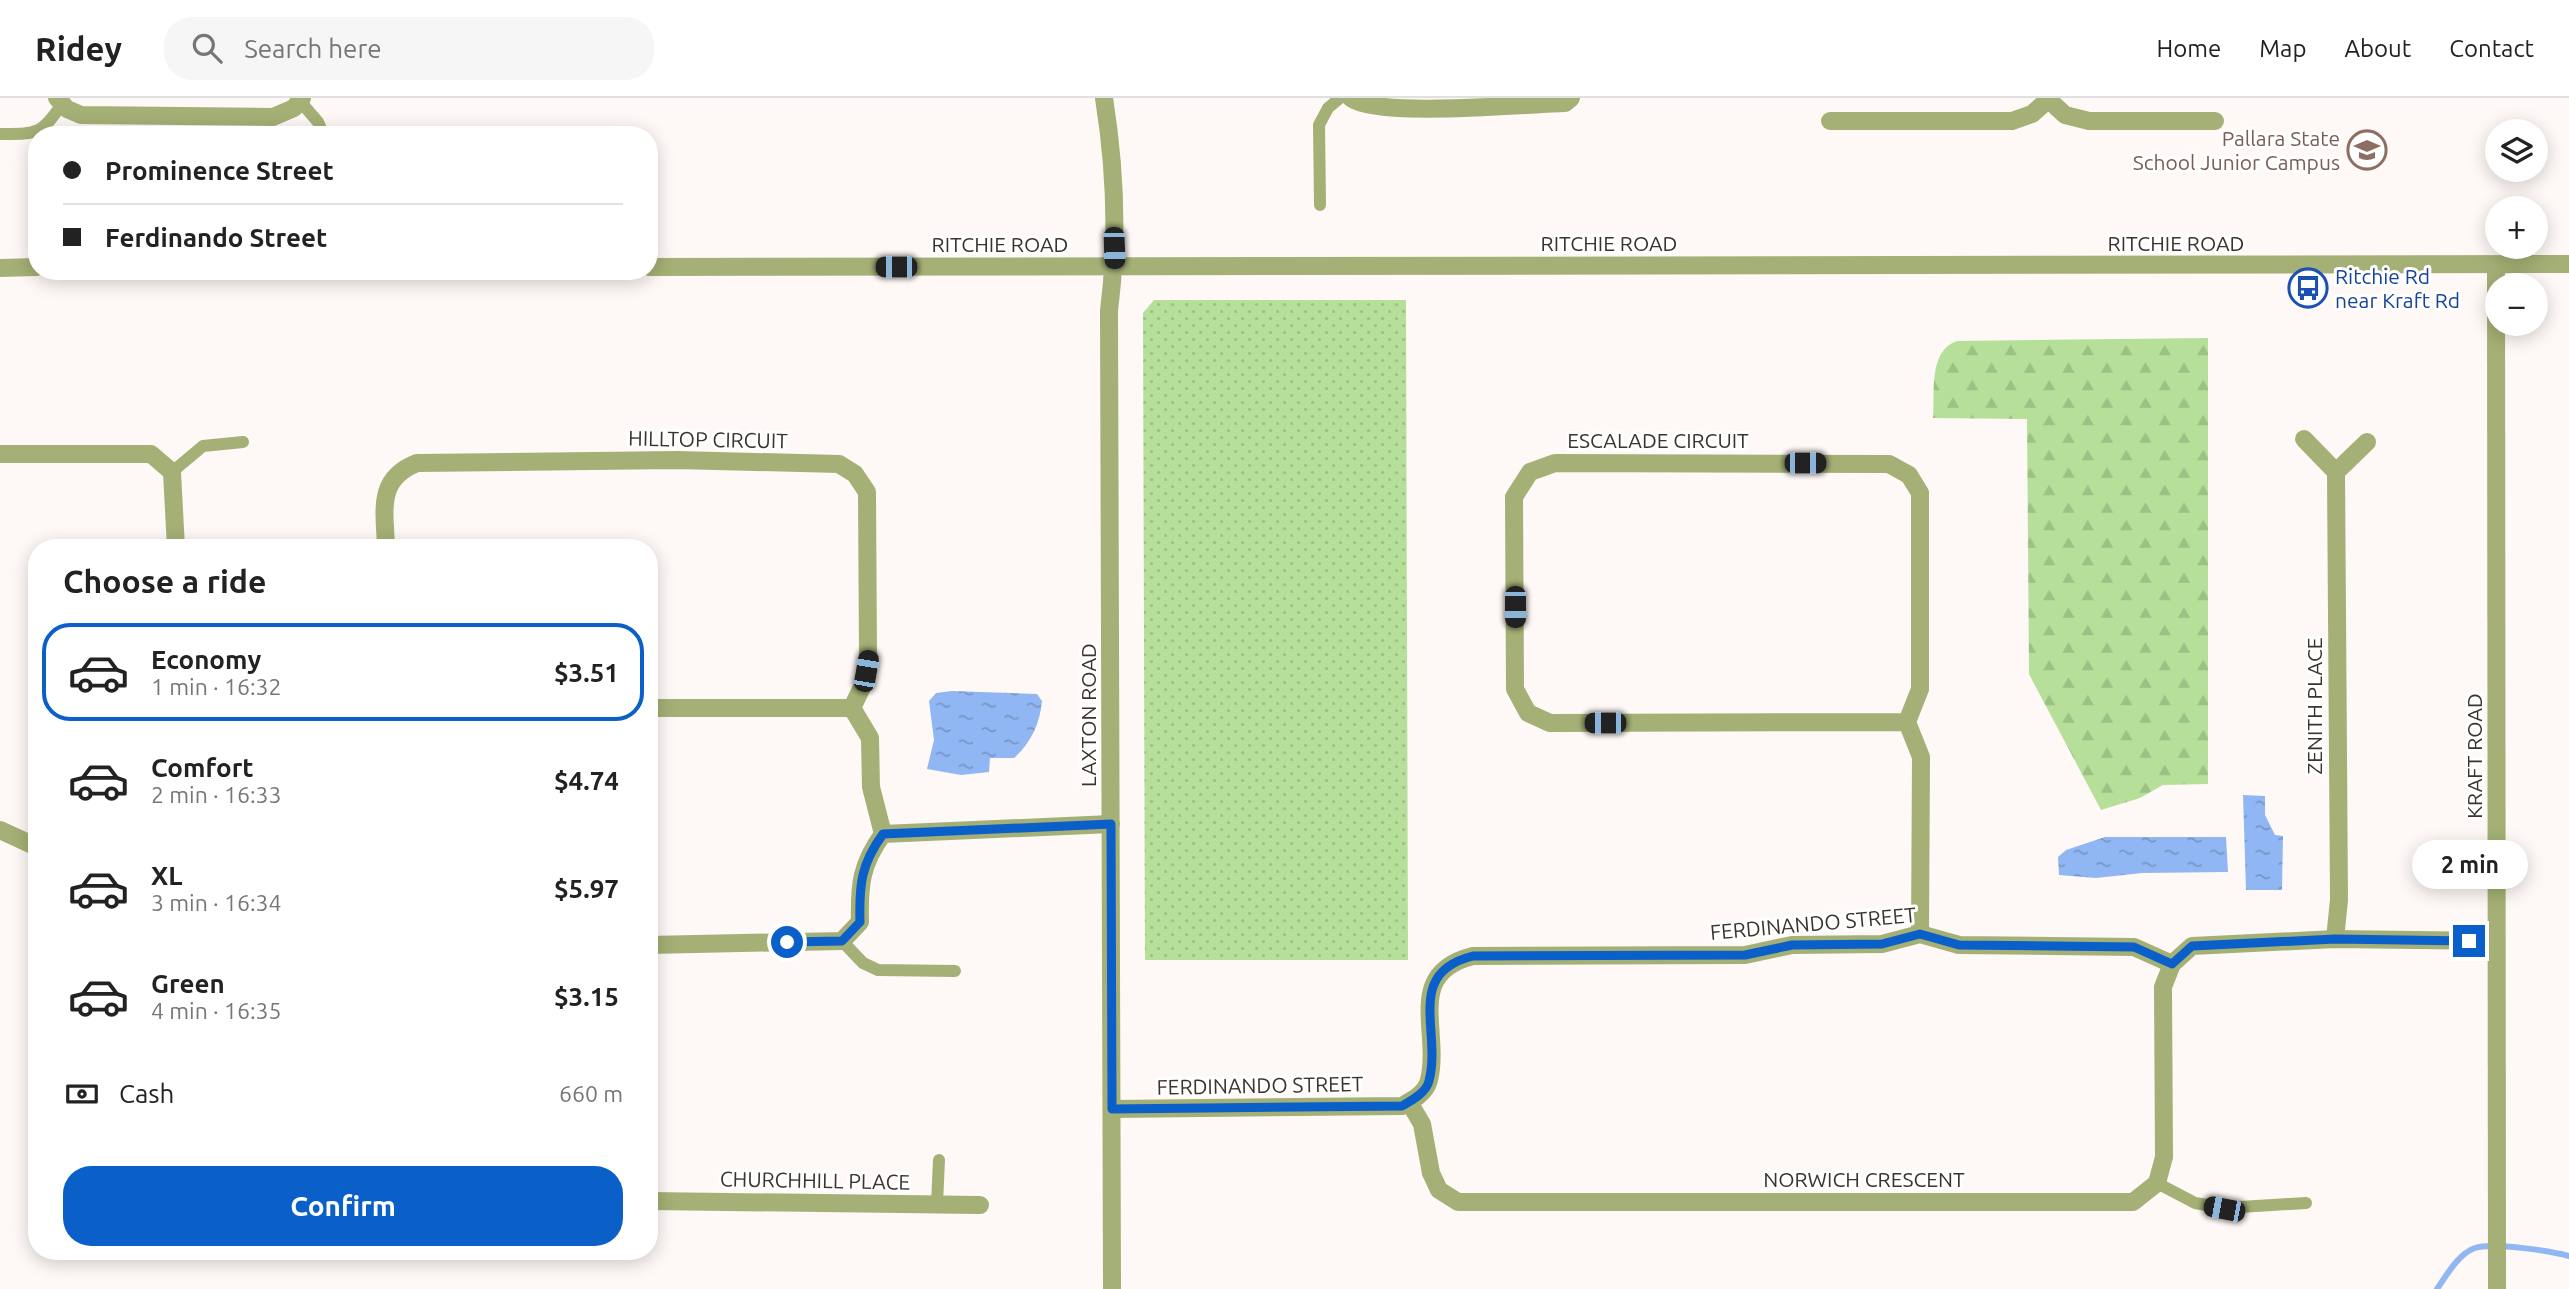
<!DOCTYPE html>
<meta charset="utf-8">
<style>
:root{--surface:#fff;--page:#f6f6f6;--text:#222;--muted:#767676;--line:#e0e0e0;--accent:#0a5fc9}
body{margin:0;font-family:Ubuntu,sans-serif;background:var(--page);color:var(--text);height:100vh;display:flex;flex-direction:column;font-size:26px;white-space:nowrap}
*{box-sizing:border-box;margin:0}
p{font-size:23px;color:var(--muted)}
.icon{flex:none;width:38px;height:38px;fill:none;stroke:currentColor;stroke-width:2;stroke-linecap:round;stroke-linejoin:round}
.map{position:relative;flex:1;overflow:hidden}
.drawer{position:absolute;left:28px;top:441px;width:630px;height:721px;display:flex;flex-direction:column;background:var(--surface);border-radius:28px;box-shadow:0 4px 18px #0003}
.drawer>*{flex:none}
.top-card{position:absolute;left:28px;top:28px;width:630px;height:154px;border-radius:28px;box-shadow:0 4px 18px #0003;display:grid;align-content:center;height:154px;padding:0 35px;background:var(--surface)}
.fabs{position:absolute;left:2485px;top:21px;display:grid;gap:14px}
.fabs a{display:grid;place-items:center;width:63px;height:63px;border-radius:50%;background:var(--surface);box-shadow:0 4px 18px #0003;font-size:35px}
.end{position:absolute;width:32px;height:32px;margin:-16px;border:9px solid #0a5fc9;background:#fff;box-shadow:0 0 0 4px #fff}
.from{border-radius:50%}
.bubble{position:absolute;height:49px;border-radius:24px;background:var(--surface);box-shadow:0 4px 18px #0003;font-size:23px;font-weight:600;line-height:49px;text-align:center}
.car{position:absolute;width:21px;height:42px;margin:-21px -10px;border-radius:9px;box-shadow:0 0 5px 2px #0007;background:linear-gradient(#222 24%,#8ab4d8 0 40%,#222 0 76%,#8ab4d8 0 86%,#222 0)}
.top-card b{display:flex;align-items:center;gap:24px;height:66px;font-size:26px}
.top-card b+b{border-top:2px solid var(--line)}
.top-card i{width:18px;height:18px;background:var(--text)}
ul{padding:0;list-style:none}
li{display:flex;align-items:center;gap:21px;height:98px;margin:0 14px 10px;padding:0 21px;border:4px solid transparent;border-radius:28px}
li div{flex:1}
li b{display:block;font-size:26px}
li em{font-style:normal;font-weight:600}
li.active{border-color:var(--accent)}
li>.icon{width:63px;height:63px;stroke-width:1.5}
h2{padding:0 35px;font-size:32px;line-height:84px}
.pay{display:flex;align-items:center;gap:18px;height:77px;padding:0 35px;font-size:26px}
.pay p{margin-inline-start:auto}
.cta{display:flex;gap:14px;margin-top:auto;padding:14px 35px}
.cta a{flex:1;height:80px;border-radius:28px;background:var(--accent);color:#fff;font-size:28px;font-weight:600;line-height:80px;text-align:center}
header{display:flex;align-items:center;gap:42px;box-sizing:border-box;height:98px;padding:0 35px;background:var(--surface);border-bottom:2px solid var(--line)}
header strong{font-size:33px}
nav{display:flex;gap:38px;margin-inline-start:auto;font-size:24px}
.search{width:490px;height:63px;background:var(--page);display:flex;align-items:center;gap:18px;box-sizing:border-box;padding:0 24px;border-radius:28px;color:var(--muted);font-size:26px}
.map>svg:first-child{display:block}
.grass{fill:url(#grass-dots)}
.forest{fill:url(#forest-firs)}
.water{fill:url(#water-ripples)}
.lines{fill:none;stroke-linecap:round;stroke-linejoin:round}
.stream{stroke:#90b7f3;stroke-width:6}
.service{stroke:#a4b075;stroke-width:12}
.minor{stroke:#a4b075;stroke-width:18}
.tertiary{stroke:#a4b075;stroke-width:18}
.route{stroke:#0a5fc9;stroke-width:9}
.labels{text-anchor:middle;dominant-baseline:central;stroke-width:6;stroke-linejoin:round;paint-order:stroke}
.education-label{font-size:21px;fill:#785e54;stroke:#fff;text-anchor:end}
.street-label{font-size:21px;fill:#3c332c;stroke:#fff}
.transit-label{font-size:21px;fill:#164399;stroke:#fff;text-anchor:start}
</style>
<header>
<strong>Ridey</strong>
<div class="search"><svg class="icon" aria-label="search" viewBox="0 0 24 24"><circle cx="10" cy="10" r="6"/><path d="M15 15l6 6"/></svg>Search here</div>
<nav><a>Home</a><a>Map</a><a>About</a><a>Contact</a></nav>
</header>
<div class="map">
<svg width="2569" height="1191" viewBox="0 0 2569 1191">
<defs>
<pattern id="grass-dots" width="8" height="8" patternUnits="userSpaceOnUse" patternTransform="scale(1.75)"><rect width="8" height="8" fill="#b6df9a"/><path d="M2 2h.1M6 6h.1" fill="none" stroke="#9dc085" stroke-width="1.8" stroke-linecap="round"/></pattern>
<pattern id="forest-firs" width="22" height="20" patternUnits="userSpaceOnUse" patternTransform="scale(1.75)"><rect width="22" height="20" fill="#b6df9a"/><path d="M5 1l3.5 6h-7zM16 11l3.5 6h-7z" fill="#9dc085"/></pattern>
<pattern id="water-ripples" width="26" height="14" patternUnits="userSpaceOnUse" patternTransform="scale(1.75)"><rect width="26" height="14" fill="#90b7f3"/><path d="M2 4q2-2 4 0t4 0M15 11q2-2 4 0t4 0" fill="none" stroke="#7795c5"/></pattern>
</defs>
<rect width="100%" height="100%" fill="#fef9f6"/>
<path class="grass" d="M1154 202H1406L1408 862H1145L1143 215Z"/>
<path class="forest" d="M2208 240V686L2163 687 2140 700 2101 712 2029 576 2027 321 1933 320C1935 294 1928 253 1957 243Z"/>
<g class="water">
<path d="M952 593 1037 596 1042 603C1040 625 1031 645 1014 660H990L989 674 961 677 927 671 934 642 929 603 936 595Z"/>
<path d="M2243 697 2265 698V717L2275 737 2283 738 2282 792H2246Z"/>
<path d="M2105 739H2226L2228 774 2142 775 2096 780 2059 777 2058 759 2066 752Z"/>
</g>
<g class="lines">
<path class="stream" d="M2437 1191C2446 1178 2459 1155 2475 1150 2493 1144 2550 1153 2569 1158"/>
<g class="service">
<path d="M300 3 318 24 324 37"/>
<path d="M0 36C37 36 41 37 62 6"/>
<path d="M1320 107 1319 27 1328 10 1340 0"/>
<path d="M172 374 203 348 243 344"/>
<path d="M842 843 863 865 878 872 955 873"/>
<path d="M2157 1085 2195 1105 2224 1110 2306 1105"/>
<path d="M937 1106 939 1062"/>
</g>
<g class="minor">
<path d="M57 0 67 11 81 17 273 19 294 10 302 0"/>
<path d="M1104 0C1115 69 1118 143 1109 213L1112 1191"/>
<path d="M1351 0C1377 20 1525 6 1565 5L1571 0"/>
<path d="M2050 3 2065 17 2089 23H2215"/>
<path d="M1830 23H2012L2032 16 2050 0"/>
<path d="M2496 167 2497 1191"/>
<path d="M2304 341 2336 374 2339 802 2335 841"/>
<path d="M0 356H151L172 374 176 450"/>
<path d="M2336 374 2367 344"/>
<path d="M386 450C385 413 376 381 417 365L677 362 839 366 855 376 867 394 868 558 863 587 852 610"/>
<path d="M649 610H852"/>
<path d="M852 610 870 640 871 689 883 736"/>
<path d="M1907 624 1550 625 1528 615 1515 591 1514 399 1530 374 1555 365 1889 366 1909 377 1920 395V591L1907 624 1921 659 1920 836"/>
<path d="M0 732 37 749"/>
<path d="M649 847 842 843 860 824C859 787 861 766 883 736L1111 726"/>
<path d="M1409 1004 1422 1026 1431 1075 1439 1092 1458 1104H2133L2157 1085 2164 1059 2163 889 2172 866"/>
<path d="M1112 1011 1402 1008C1413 1002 1426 995 1429 982 1441 933 1404 875 1473 858L1745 857 1792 847 1882 846 1920 836 1959 847 2134 849 2172 866 2192 848 2335 841 2496 843"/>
<path d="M649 1103 980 1107"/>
</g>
<g class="tertiary">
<path d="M649 169 2569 166"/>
<path d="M0 170 37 169"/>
</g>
</g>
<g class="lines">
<path class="route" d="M787 844 842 843 860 824C859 787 861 766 883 736L1111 726 1112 1011 1402 1008C1412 1002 1426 995 1429 983 1442 933 1404 875 1473 858L1745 857 1792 847 1882 846 1920 836 1959 847 2134 849 2172 866 2192 848 2335 841 2469 843"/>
</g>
<defs>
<g id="school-ring" transform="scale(2.0125)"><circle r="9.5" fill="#fff" stroke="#8d6e63" stroke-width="1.5"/><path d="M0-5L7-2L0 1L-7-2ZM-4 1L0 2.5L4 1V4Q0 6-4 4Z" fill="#8d6e63"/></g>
<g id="bus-ring" transform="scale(2.0125)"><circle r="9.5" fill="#fff" stroke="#1a4fb4" stroke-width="1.5"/><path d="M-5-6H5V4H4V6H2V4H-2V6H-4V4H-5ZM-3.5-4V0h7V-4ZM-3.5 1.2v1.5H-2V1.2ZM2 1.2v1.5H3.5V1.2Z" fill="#1a4fb4"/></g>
</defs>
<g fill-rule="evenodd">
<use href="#school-ring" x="2367" y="52"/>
<use href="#bus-ring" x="2308" y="190"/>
</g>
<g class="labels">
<g class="education-label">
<text x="2340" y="40">Pallara State<tspan x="2340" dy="24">School Junior Campus</tspan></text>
</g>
<g class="street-label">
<text x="1609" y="145">RITCHIE ROAD</text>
<text x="2176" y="145">RITCHIE ROAD</text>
<text x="1000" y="146">RITCHIE ROAD</text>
<text transform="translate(708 341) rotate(1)">HILLTOP CIRCUIT</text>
<text x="1658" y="342">ESCALADE CIRCUIT</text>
<text transform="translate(2314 608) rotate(-90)">ZENITH PLACE</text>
<text transform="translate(1088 617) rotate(-90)">LAXTON ROAD</text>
<text transform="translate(2474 658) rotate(-90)">KRAFT ROAD</text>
<text transform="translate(1813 825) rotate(-5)">FERDINANDO STREET</text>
<text transform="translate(1260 987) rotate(-1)">FERDINANDO STREET</text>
<text x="1864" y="1081">NORWICH CRESCENT</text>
<text transform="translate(815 1082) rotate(1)">CHURCHHILL PLACE</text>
</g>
<g class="transit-label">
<text x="2335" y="178">Ritchie Rd<tspan x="2335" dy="24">near Kraft Rd</tspan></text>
</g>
</g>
</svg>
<div class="fabs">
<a><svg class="icon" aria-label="layers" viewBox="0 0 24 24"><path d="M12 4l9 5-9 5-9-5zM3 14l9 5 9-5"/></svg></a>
<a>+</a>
<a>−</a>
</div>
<i class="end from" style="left:787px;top:844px"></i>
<i class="end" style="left:2469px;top:843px"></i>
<div class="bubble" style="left:2412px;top:742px;width:116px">2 min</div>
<i class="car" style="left:1114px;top:150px;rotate:178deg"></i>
<i class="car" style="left:896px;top:169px;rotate:270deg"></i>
<i class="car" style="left:1805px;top:365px;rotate:90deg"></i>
<i class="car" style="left:1515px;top:509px;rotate:180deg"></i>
<i class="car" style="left:866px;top:573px;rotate:10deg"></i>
<i class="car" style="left:1605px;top:625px;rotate:270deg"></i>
<i class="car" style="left:2224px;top:1111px;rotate:281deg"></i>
<div class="top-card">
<b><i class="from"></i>Prominence Street</b>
<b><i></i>Ferdinando Street</b>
</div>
<section class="drawer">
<h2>Choose a ride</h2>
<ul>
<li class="active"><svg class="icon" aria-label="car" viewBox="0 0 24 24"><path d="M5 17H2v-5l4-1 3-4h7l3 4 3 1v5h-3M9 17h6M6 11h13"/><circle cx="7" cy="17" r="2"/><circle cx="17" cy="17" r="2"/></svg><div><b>Economy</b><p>1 min · 16:32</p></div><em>$3.51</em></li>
<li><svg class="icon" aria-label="car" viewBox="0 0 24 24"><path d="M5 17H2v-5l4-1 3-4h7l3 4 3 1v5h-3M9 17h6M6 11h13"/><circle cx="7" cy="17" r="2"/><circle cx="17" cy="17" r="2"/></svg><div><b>Comfort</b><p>2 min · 16:33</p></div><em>$4.74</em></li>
<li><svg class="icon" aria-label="car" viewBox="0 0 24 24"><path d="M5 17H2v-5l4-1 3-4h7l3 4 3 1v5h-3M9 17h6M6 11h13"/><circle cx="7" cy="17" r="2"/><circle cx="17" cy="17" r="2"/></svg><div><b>XL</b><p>3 min · 16:34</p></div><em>$5.97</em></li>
<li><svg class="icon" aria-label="car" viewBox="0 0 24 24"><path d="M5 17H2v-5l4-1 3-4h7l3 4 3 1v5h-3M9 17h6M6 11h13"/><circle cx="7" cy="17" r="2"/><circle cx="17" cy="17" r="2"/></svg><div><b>Green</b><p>4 min · 16:35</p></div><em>$3.15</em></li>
</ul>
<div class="pay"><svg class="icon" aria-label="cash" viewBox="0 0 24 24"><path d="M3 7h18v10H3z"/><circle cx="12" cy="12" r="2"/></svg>Cash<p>660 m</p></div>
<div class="cta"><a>Confirm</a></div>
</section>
</div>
